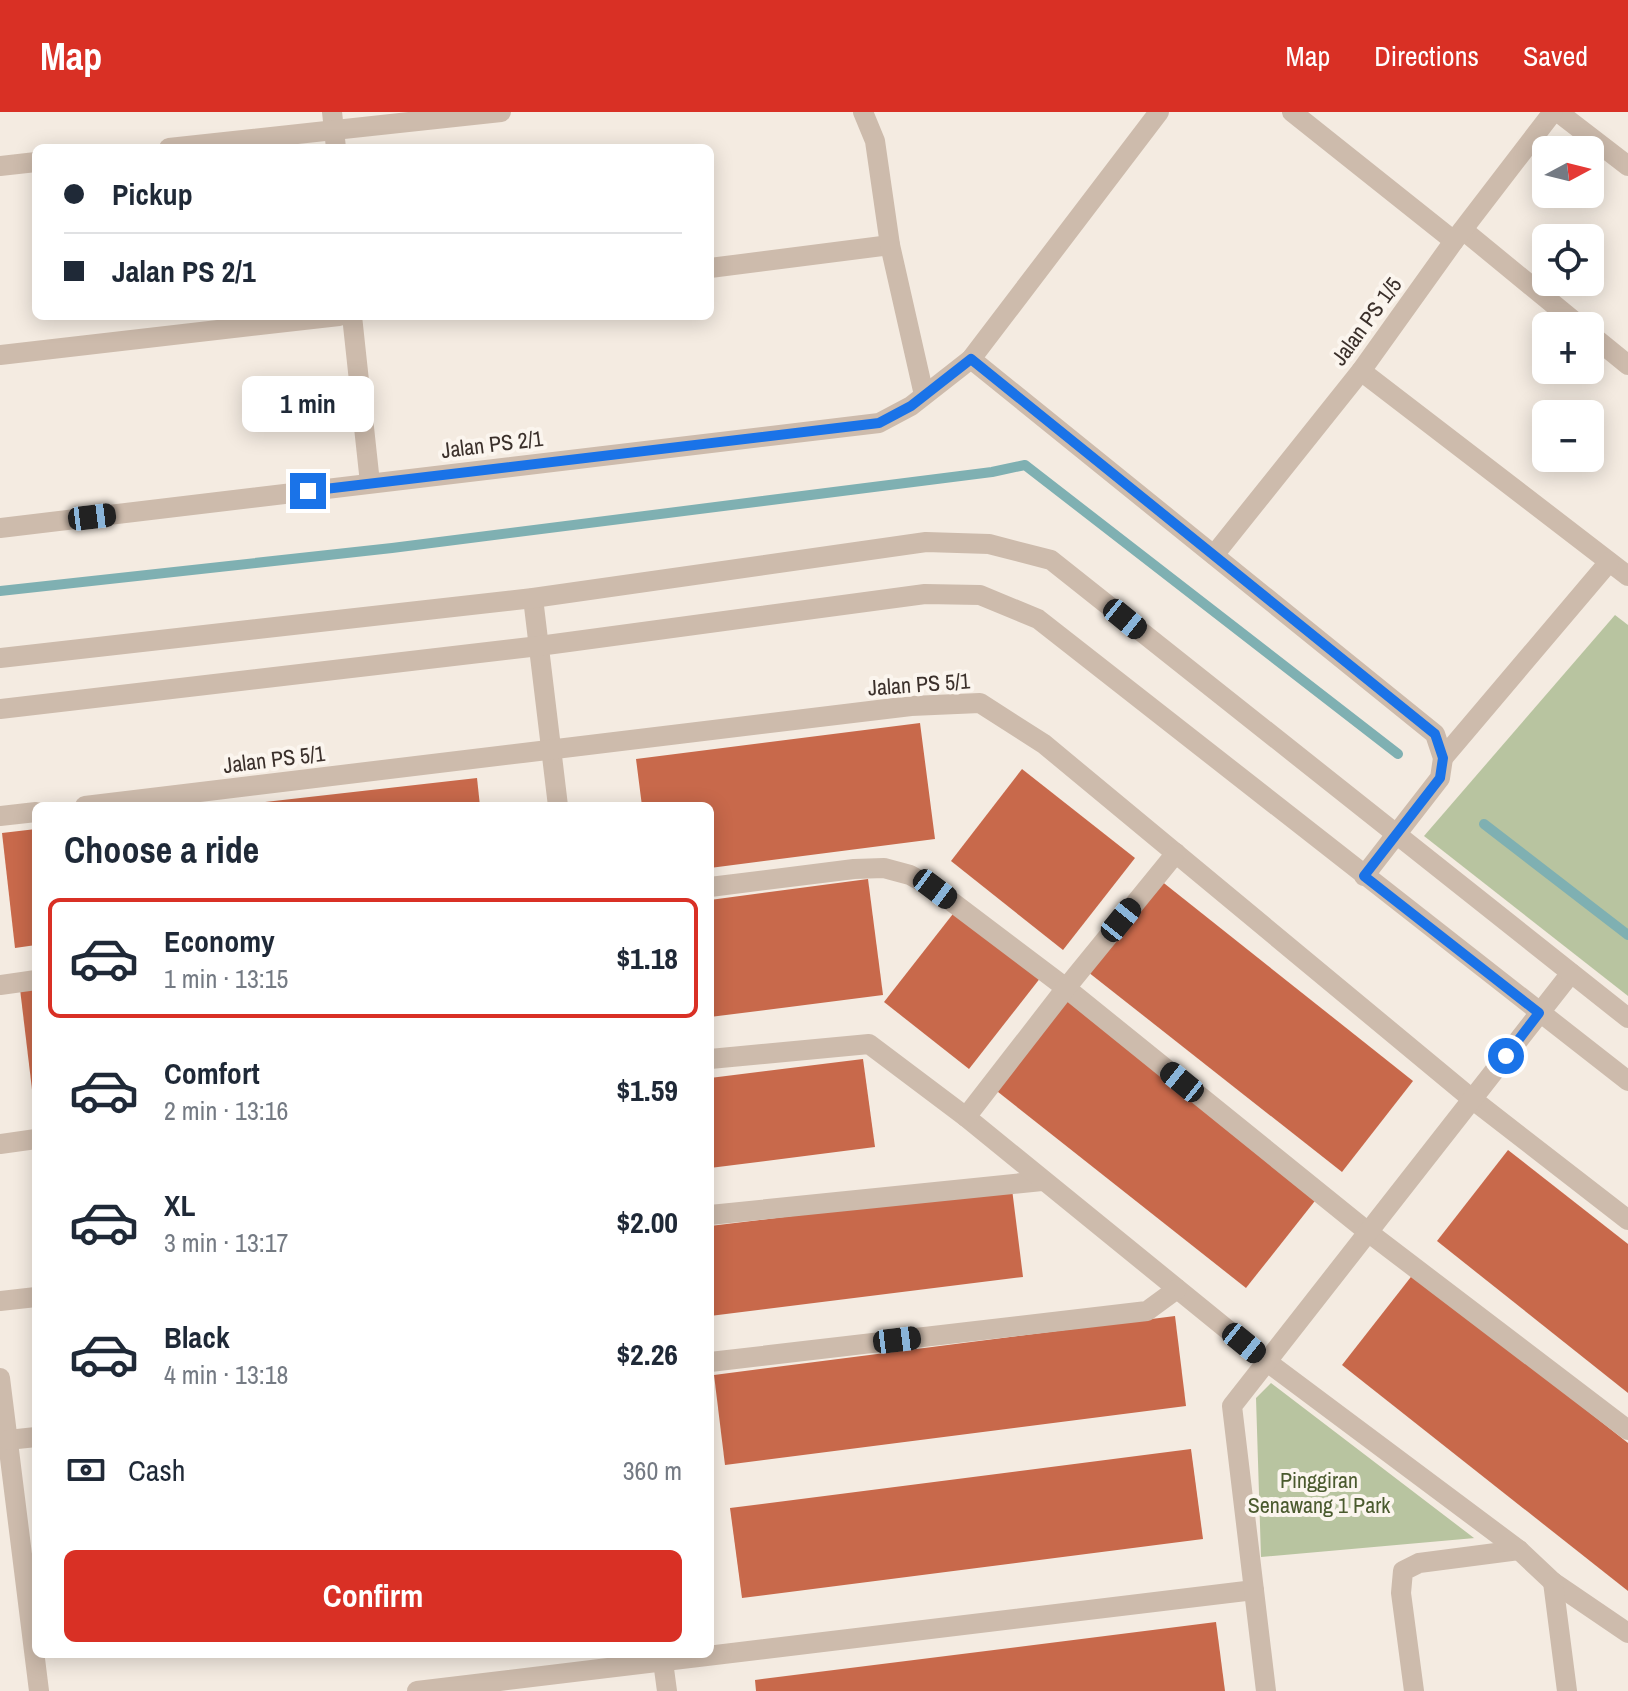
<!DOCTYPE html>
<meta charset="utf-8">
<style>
:root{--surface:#fff;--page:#f2f2f3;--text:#1f2937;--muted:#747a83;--line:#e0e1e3;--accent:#d93025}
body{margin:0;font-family:"Archivo Narrow",sans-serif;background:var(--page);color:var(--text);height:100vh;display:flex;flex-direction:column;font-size:30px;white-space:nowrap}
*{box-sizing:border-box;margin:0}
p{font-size:26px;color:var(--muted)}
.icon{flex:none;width:44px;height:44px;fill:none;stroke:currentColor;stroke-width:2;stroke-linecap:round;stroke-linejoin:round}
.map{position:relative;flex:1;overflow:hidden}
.drawer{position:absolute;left:32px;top:690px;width:682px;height:856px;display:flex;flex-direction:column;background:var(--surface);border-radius:12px;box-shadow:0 4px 20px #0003}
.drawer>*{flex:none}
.banner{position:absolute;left:32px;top:32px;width:682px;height:176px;border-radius:12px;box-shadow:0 4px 20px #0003;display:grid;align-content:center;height:176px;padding:0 32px;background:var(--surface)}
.needle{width:52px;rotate:83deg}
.buttons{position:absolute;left:1532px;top:24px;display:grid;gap:16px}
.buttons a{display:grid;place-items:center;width:72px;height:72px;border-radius:12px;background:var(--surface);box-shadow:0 4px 20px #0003;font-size:40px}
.end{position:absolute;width:36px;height:36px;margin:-18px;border:10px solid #1a73e8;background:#fff;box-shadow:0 0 0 4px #fff}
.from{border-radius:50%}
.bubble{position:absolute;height:56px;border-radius:12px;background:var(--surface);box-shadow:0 4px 20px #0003;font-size:26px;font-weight:700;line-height:56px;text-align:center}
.car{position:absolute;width:24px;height:48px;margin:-24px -12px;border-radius:10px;box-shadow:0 0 6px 2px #0007;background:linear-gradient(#222 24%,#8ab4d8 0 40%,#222 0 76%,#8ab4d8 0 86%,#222 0)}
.banner b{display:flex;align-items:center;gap:28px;height:76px;font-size:30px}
.banner b+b{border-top:2px solid var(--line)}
.banner i{width:20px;height:20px;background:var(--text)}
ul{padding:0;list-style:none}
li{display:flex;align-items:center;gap:24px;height:120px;margin:0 16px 12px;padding:0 16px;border:4px solid transparent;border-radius:12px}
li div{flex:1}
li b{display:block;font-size:30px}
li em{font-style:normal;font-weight:700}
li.selected{border-color:var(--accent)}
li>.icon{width:72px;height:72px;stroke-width:1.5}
h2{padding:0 32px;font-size:36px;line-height:96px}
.pay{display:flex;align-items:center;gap:20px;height:88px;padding:0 32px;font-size:30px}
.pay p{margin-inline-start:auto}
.button{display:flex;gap:16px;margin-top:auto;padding:16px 32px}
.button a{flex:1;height:92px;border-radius:12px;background:var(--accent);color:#fff;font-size:32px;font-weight:700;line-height:92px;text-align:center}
header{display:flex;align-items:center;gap:48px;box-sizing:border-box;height:112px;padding:0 40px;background:var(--accent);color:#fff}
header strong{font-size:38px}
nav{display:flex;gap:44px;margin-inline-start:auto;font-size:28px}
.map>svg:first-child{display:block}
.green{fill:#b8c4a0}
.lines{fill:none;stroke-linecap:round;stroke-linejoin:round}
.stream{stroke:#7fb0b2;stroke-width:10}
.building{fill:#c8694b}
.service{stroke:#cdbbac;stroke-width:20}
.minor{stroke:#cdbbac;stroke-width:20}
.tertiary{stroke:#cdbbac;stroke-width:20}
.route{stroke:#1a73e8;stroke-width:10}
.labels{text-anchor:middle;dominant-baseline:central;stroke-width:8;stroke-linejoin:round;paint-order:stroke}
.street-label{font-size:22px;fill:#3b302b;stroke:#fbf5ee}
.park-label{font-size:22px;fill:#4a5a2e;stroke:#fbf5ee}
</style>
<header>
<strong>Map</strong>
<nav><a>Map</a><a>Directions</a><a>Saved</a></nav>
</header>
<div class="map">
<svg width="1628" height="1579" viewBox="0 0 1628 1579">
<rect width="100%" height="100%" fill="#f4ebe1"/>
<g class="green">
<path d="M1615 503 1628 513V884L1424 724Z"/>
<path d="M1271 1271 1474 1426H1475L1261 1445 1256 1286Z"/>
</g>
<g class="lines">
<g class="stream">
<path d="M0 479 392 436 992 360 1025 353 1398 642"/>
<path d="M1484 712 1628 823"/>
</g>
</g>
<g class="building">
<path d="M920 611 935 727 710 756V694H642L636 647Z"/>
<path d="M1022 657 1135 746 1063 838 951 749Z"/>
<path d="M477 666 480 694H248V692Z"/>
<path d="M36 717V833L15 836 2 721Z"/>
<path d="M868 767 883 883 710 905V788Z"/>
<path d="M1160 768 1413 969 1342 1060 1088 860Z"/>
<path d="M956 798 1041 865 969 957 884 890Z"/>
<path d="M36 875V994H34L20 877Z"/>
<path d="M1064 884 1318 1085 1246 1176 993 976Z"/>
<path d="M863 947 875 1035 710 1056V966Z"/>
<path d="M1508 1038 1628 1132V1281L1437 1129Z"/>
<path d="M1012 1077 1023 1165 710 1204V1114Z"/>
<path d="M1414 1161 1628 1331V1479L1342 1253Z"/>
<path d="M1175 1204 1186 1294 725 1353 714 1263Z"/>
<path d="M1191 1337 1203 1427 742 1486 730 1396Z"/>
<path d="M1216 1510 1225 1579H756L755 1568Z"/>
</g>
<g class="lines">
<g class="service">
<path d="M1292 0 1454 129"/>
<path d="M1463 118 1580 214"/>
<path d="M710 156 890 133"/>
<path d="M1590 222 1628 253"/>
<path d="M0 243 339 204"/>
<path d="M710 775 854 757 884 756 910 763 935 777 1066 876 1368 1120 1628 1318"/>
<path d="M0 873 36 868"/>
<path d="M710 1103 1042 1069"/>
<path d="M0 1189 36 1185"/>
<path d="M1414 1579 1401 1481 1403 1459 1419 1451 1519 1438"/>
</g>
<g class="minor">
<path d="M332 0 336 36"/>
<path d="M863 0 875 29 890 133 924 283"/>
<path d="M1159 0 971 247 1435 622 1443 646 1440 666 1364 764"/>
<path d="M1558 0 1628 54"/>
<path d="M169 36 501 0"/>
<path d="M0 54 36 50"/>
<path d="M352 204 370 371"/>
<path d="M1361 259 1628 464"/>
<path d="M0 416 879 311 911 294 971 247"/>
<path d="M1214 443 1361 259 1454 129 1553 0"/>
<path d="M533 486 558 694"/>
<path d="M1443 646 1609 450"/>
<path d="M85 694 911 594 980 591 1044 632 1472 987 1628 1108"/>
<path d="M0 704 36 700"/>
<path d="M710 947 869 932 966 1005 1266 1249 1519 1438 1553 1470 1628 1521"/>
<path d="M966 1005 1066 876 1176 741"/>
<path d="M0 1032 36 1027"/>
<path d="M710 1250 1147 1199 1177 1177"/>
<path d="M0 1266 39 1579"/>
<path d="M8 1328 36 1325"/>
<path d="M1553 1470 1567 1579"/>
<path d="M662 1542 667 1579"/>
<path d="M417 1579 1254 1478"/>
<path d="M1266 1579 1232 1294 1571 861"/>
</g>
<g class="tertiary">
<path d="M0 546 533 486 926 430 989 432 1051 448 1628 906"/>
<path d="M0 597 539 534 925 482 980 483 1038 507 1628 969"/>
</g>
</g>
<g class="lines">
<path class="route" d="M308 379 879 311 911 294 971 247 1435 622 1443 646 1440 666 1364 764 1539 901 1506 944"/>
</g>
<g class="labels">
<g class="street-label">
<text transform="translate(1366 209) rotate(-54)">Jalan PS 1/5</text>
<text transform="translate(492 332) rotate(-7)">Jalan PS 2/1</text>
<text transform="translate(919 572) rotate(-4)">Jalan PS 5/1</text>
<text transform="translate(274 647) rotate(-7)">Jalan PS 5/1</text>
</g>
<g class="park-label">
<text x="1319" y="1368">Pinggiran<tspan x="1319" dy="25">Senawang 1 Park</tspan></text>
</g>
</g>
</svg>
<div class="buttons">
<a><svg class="needle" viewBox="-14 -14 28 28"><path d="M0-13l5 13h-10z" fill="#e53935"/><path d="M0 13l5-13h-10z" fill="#747a83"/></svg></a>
<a><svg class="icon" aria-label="locate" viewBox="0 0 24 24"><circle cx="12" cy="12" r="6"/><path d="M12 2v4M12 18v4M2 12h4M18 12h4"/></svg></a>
<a>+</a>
<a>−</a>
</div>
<i class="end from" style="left:1506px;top:944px"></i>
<i class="end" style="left:308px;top:379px"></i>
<div class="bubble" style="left:242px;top:264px;width:132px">1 min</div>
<i class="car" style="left:92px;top:405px;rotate:83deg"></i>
<i class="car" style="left:1125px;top:507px;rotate:129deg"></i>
<i class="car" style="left:935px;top:777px;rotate:127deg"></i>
<i class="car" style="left:1121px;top:808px;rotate:39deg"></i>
<i class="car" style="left:1182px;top:970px;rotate:309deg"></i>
<i class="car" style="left:897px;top:1228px;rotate:83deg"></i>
<i class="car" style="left:1244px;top:1231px;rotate:129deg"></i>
<div class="banner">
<b><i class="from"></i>Pickup</b>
<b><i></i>Jalan PS 2/1</b>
</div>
<section class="drawer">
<h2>Choose a ride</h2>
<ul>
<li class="selected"><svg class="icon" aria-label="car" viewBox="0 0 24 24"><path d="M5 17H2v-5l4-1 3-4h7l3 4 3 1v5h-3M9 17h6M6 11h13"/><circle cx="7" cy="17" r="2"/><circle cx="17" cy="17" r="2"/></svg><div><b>Economy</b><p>1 min · 13:15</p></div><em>$1.18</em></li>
<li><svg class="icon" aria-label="car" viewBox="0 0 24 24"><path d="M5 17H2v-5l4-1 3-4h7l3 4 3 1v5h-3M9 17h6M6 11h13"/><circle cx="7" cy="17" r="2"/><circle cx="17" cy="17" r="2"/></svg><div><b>Comfort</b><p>2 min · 13:16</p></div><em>$1.59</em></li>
<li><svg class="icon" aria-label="car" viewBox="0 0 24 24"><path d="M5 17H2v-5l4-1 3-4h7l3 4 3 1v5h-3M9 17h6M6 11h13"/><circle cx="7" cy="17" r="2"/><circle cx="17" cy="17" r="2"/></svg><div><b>XL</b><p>3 min · 13:17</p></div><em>$2.00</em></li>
<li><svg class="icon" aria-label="car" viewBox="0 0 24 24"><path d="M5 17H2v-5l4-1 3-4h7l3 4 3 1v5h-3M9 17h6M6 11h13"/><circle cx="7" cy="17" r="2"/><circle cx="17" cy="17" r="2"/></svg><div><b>Black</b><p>4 min · 13:18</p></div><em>$2.26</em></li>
</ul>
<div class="pay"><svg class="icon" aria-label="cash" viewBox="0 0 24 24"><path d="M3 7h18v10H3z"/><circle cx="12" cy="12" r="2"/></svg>Cash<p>360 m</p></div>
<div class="button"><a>Confirm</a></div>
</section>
</div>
